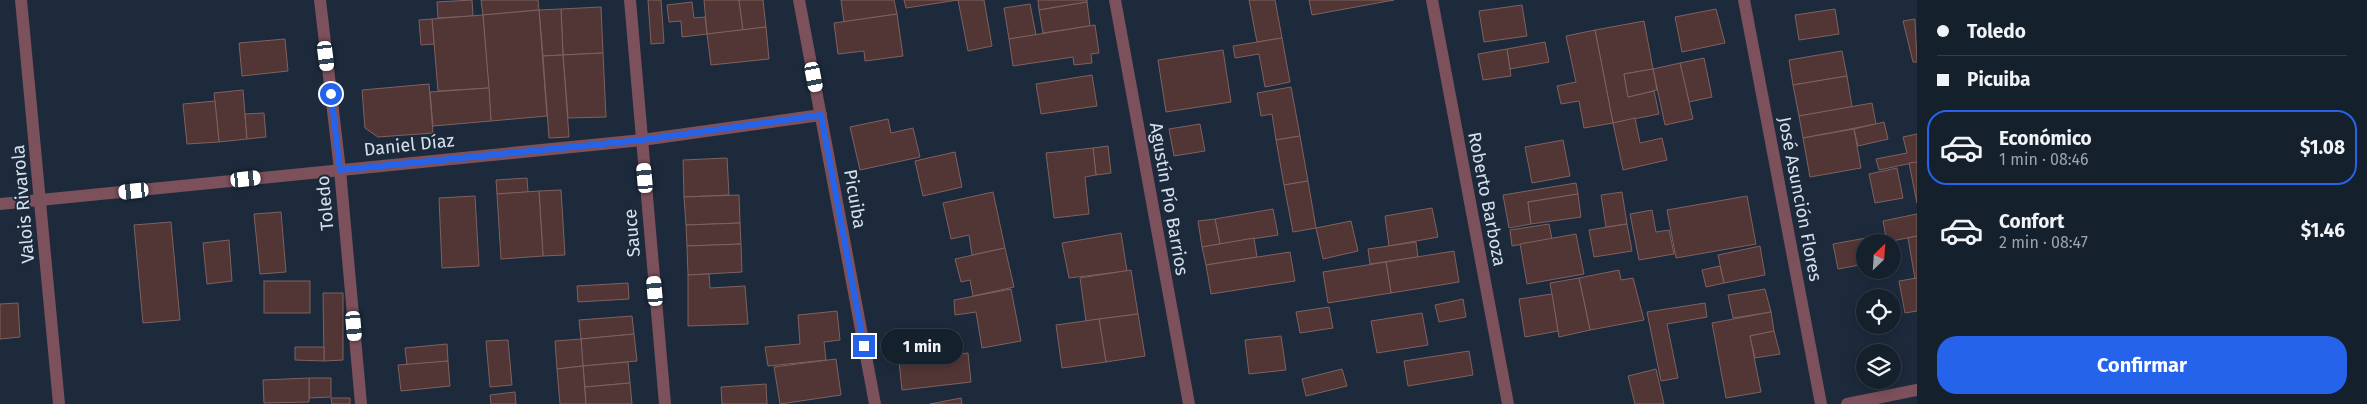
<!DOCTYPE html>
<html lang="es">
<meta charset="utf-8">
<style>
:root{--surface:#15202d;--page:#222d39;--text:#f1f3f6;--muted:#9da3aa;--line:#343e49;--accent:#2563eb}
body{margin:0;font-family:"Fira Sans",sans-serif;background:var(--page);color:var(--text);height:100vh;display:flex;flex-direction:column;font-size:19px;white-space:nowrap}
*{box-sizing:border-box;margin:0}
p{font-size:16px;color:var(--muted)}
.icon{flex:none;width:28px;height:28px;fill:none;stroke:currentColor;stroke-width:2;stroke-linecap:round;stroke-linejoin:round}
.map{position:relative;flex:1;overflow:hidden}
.side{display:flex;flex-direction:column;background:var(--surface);width:450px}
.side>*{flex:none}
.hud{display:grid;align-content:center;height:110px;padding:0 20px;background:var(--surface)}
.needle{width:32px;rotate:25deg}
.fabs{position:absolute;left:1856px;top:234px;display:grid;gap:10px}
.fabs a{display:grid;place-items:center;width:45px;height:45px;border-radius:50%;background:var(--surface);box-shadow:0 2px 12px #0003,0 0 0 1px var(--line);font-size:25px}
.end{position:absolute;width:22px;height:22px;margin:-11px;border:6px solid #2563eb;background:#fff;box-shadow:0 0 0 2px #fff}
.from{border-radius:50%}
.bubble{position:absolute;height:35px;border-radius:18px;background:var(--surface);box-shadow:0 2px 12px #0003,0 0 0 1px var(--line);font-size:16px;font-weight:700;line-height:35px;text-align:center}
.car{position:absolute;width:15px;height:30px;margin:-15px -8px;border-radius:6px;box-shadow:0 0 4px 1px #0007;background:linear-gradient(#fff 24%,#345 0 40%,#fff 0 76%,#345 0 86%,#fff 0)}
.hud b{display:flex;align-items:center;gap:18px;height:48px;font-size:19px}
.hud b+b{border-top:1px solid var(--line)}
.hud i{width:12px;height:12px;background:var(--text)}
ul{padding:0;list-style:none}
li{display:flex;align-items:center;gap:15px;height:75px;margin:0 10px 8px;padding:0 10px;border:2px solid transparent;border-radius:20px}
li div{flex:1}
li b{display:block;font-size:19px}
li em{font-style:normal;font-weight:700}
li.current{border-color:var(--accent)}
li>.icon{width:45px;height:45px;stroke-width:1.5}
.cta{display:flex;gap:10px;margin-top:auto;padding:10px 20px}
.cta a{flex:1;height:58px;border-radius:20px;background:var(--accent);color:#fff;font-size:20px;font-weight:700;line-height:58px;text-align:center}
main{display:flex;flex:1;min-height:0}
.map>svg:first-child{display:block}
.building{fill:#513635;stroke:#7f615f}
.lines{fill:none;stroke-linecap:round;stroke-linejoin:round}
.minor{stroke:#7c515b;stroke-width:12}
.route{stroke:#2563eb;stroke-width:6}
.labels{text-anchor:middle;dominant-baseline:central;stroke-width:4;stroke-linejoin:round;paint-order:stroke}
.street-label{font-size:18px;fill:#d7e1ed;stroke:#1c2a3c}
</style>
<main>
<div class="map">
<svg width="1917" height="404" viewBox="0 0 1917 404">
<rect width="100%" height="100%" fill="#1c2a3c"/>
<g class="building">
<path d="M472 0 473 16 438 18 437 2Z"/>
<path d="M481 0H538L539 10 483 15Z"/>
<path d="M648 0H661L664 43 651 44Z"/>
<path d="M704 0H739L743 30 707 34Z"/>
<path d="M739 0H763L766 27 743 30Z"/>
<path d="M841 0H894L897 14 844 22Z"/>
<path d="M904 0H958L906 8Z"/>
<path d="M958 0H984L992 46 968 51Z"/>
<path d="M1038 0H1087V2L1039 10Z"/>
<path d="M1249 0H1275L1282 38 1257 42Z"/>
<path d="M1309 0H1394L1312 15Z"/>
<path d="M692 2 694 18 705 17 707 34 682 37 681 21 669 22 667 5Z"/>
<path d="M1087 2 1090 26 1043 33 1039 10Z"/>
<path d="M1030 4 1036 35 1009 39 1004 8Z"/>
<path d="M1522 5 1527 36 1484 42 1479 11Z"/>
<path d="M601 7 603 53 563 55 561 9Z"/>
<path d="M561 9 563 55 543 56 539 10Z"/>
<path d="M1716 9 1725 43 1682 52 1675 17Z"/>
<path d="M1835 9 1839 34 1799 40 1795 15Z"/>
<path d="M539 10 547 116 491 121 483 15Z"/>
<path d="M897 14 903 56 865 61 864 51 838 54 834 23Z"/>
<path d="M483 15 489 88 438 91 432 19Z"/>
<path d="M432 19 434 44 421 45 419 20Z"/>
<path d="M1915 19 1917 62H1913L1903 21Z"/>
<path d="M1644 21 1653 69 1624 74 1628 97 1654 91 1659 114 1613 123 1595 30Z"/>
<path d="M1095 25 1099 53 1091 54 1092 63 1074 65 1073 57 1013 66 1009 39Z"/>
<path d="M766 27 769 59 711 65 707 34Z"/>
<path d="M1595 30 1613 123 1584 128 1579 101 1561 104 1557 86 1576 82 1566 36Z"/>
<path d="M1282 38 1290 82 1265 87 1259 54 1235 58 1233 46Z"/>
<path d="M285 39 288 71 242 76 239 43Z"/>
<path d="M1545 42 1549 62 1510 69 1507 49Z"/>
<path d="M1507 49 1511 76 1483 80 1478 54Z"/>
<path d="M1223 50 1231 102 1166 112 1158 60Z"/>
<path d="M1842 51 1847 76 1793 85 1789 60Z"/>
<path d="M603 53 606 117 568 118 563 55Z"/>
<path d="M563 55 569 137 549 138 543 56Z"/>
<path d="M1704 58 1712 97 1689 102 1680 63Z"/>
<path d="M1680 63 1693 119 1665 125 1653 69Z"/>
<path d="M1653 69 1657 90 1628 97 1624 74Z"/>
<path d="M1092 75 1097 106 1041 114 1036 84Z"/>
<path d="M1847 76 1852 107 1799 116 1793 85Z"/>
<path d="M429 84 433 133 378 137 365 128 362 90Z"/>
<path d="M1291 87 1300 136 1276 140 1272 114 1261 116 1257 93Z"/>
<path d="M489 88 491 121 433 126 430 92Z"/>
<path d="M243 90 247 139 219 142 214 93Z"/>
<path d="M215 101 219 142 187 144 183 104Z"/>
<path d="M1872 103 1876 124 1803 138 1799 116Z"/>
<path d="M264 113 266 137 247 139 245 114Z"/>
<path d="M1635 118 1640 143 1662 138 1667 160 1623 170 1613 123Z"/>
<path d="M888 119 891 133 913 128 920 157 860 170 850 127Z"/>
<path d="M1884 122 1888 139 1858 146 1854 129Z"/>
<path d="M1200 124 1205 151 1174 156 1169 129Z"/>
<path d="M1854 129 1861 168 1810 177 1803 138Z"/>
<path d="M1917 134V162L1879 170 1876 159 1907 153 1903 137Z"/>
<path d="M1300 136 1308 181 1284 185 1276 140Z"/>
<path d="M1563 140 1570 176 1532 183 1525 147Z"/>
<path d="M1108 146 1111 173 1096 175 1093 148Z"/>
<path d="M1093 148 1096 175 1085 177 1089 214 1054 218 1046 153Z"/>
<path d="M955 152 962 187 923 196 915 161Z"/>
<path d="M727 158 729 195 684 197 683 160Z"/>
<path d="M1917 162V203L1909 163Z"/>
<path d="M1897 168 1903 198 1875 203 1869 174Z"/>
<path d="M527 178 528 192 497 194 496 180Z"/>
<path d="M1308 181 1316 228 1293 232 1284 185Z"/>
<path d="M1576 183 1578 194 1528 202 1531 224 1509 228 1503 195Z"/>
<path d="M561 190 565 255 543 256 539 191Z"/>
<path d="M539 191 543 256 501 259 497 194Z"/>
<path d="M993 192 1005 248 972 255 969 235 951 239 943 203Z"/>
<path d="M1622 192 1627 224 1606 227 1601 195Z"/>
<path d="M1578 194 1581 217 1531 224 1528 202Z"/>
<path d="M739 195 740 223 686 225 684 197Z"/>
<path d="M475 196 479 266 442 268 439 198Z"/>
<path d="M1747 196 1756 244 1676 258 1667 210Z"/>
<path d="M1432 208 1438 237 1389 246 1385 216Z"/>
<path d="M1273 209 1278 235 1220 244 1215 219Z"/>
<path d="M1652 210 1656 232 1669 230 1674 254 1639 260 1630 214Z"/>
<path d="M281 212 286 272 260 274 254 214Z"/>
<path d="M1917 214V236L1887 242 1883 221Z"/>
<path d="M1215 219 1220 244 1202 247 1198 221Z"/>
<path d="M1351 221 1358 251 1323 259 1316 228Z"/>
<path d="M171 222 180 320 143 323 134 225Z"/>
<path d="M740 223 741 244 687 246 686 225Z"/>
<path d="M1549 224 1552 239 1512 246 1510 230Z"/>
<path d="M1627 224 1632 251 1594 257 1589 230Z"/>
<path d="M1121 233 1127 271 1069 278 1062 243Z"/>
<path d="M1576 234 1584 274 1527 284 1520 244Z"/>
<path d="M1877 236 1878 242H1865V264L1838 269 1833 244Z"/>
<path d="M1917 236V278L1915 279 1908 238Z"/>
<path d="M1254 238 1257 257 1206 265 1202 247Z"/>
<path d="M229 240 232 281 207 284 203 243Z"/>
<path d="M1416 242 1418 257 1370 264 1368 249Z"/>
<path d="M741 244 742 272 688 275 687 246Z"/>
<path d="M1760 246 1765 275 1724 283 1718 255Z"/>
<path d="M1005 248 1014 287 973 296 970 280 961 282 955 259Z"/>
<path d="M1454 251 1459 282 1391 293 1386 262Z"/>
<path d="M1290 252 1295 281 1211 294 1206 265Z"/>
<path d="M1386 262 1391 293 1328 303 1323 272Z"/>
<path d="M1720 266 1724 283 1706 287 1702 270Z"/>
<path d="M1131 270 1138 314 1086 321 1080 278Z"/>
<path d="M1619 270 1621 280 1633 278 1644 320 1590 330 1579 278Z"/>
<path d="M709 274 710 288 745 286 748 324 688 326V275Z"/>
<path d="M1579 278 1590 330 1559 337 1550 283Z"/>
<path d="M1917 278V311L1905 313 1899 281Z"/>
<rect x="264" y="281" width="46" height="32"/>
<path d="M628 283 629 299 578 302 577 286Z"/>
<path d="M1011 289 1021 341 982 348 976 312 955 315 954 300Z"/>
<path d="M1765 289 1771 312 1733 318 1728 295Z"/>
<path d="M323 293H343V360L324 361Z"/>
<path d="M1552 294 1558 331 1525 337 1519 299Z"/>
<path d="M1463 299 1466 317 1439 322 1435 305Z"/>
<path d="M18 303 20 337 0 339V304Z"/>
<path d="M1705 303 1707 317 1667 324 1678 378 1661 381 1647 312Z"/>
<path d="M1329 307 1333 328 1300 333 1296 312Z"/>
<path d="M837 311 840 340 824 342 826 360 768 366 765 347 800 344 798 315Z"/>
<path d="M1771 312 1774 331 1750 336 1761 392 1726 398 1712 323Z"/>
<path d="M1422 313 1428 345 1377 353 1371 321Z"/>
<path d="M1138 314 1145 356 1106 362 1099 319Z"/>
<path d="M632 316 634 334 581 339 579 320Z"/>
<path d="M1099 319 1106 362 1062 368 1056 325Z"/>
<path d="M1774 331 1780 354 1755 358 1750 336Z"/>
<path d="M958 333 960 354 899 361 896 340Z"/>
<path d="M634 334 637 361 583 366 581 339Z"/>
<path d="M1281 336 1286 370 1249 374 1245 340Z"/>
<path d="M581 339 583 366 557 369 555 341Z"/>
<path d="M508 340 512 385 490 387 486 341Z"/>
<path d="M447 344 448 361 407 365 405 348Z"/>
<path d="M295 347H324V361L295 360Z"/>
<path d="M1469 351 1473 375 1408 386 1404 361Z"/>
<path d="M968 353 971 382 902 390 899 361Z"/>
<path d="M836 359 841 395 780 404 774 367Z"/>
<path d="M448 361 450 386 401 391 398 365Z"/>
<path d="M628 362 630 383 585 387 583 366Z"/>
<path d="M583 366 586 404H560L557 369Z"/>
<path d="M1342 369 1347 386 1306 396 1302 379Z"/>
<path d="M1656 369 1664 404H1635L1628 376Z"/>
<path d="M309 378H331V397L309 398Z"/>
<path d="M309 378V402L264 403 263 380Z"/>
<path d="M630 383 632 404H586L585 387Z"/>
<path d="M766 384 767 404H722L721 387Z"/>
<path d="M515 392 516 404H491L490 395Z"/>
<path d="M331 398H350V404H332Z"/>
<path d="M961 398 962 404H930Z"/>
</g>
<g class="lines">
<g class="minor">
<path d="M21 0 59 404"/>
<path d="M320 0 340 170 361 404"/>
<path d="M630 0 665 404"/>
<path d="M799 0 875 404"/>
<path d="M1115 0 1189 404"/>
<path d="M1432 0 1508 404"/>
<path d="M1744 0 1821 404"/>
<path d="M0 204 642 140 821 115"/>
<path d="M1847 404 1917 390"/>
</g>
</g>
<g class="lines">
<path class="route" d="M331 94 340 170 642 140 821 115 864 346"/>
</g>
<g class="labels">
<g class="street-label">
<text transform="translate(409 145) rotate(-6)">Daniel Díaz</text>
<text transform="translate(855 199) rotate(80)">Picuiba</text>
<text transform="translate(1169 199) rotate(80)">Agustín Pío Barrios</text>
<text transform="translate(1487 199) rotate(79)">Roberto Barboza</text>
<text transform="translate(1800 199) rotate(79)">José Asunción Flores</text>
<text transform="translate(325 203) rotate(-95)">Toledo</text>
<text transform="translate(23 204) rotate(-95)">Valois Rivarola</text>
<text transform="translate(632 233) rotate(-95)">Sauce</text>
</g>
</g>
</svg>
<div class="fabs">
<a><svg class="needle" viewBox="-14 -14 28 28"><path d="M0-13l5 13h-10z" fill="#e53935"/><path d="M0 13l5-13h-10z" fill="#9da3aa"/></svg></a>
<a><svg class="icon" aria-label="locate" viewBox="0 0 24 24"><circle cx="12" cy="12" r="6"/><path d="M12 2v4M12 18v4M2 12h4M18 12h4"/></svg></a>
<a><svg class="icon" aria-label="layers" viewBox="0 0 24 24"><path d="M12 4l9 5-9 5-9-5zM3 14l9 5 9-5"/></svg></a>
</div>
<i class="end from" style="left:331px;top:94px"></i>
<i class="end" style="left:864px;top:346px"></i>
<div class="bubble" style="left:881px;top:329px;width:82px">1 min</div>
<i class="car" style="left:326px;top:56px;rotate:173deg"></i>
<i class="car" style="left:814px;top:77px;rotate:169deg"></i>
<i class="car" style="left:645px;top:178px;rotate:355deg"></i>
<i class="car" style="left:246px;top:179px;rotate:84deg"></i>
<i class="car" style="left:134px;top:191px;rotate:264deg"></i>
<i class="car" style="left:655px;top:291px;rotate:355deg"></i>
<i class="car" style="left:354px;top:326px;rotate:175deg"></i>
</div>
<section class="side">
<div class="hud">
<b><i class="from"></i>Toledo</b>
<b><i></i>Picuiba</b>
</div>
<ul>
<li class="current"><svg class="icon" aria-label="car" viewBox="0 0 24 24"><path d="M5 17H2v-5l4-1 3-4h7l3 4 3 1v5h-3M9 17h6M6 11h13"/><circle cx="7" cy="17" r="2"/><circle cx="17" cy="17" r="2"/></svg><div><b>Económico</b><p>1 min · 08:46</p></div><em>$1.08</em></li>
<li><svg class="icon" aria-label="car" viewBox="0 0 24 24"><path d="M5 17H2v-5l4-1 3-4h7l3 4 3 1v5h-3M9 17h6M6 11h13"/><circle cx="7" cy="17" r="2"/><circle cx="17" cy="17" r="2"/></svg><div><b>Confort</b><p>2 min · 08:47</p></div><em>$1.46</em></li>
</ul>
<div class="cta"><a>Confirmar</a></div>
</section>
</main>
